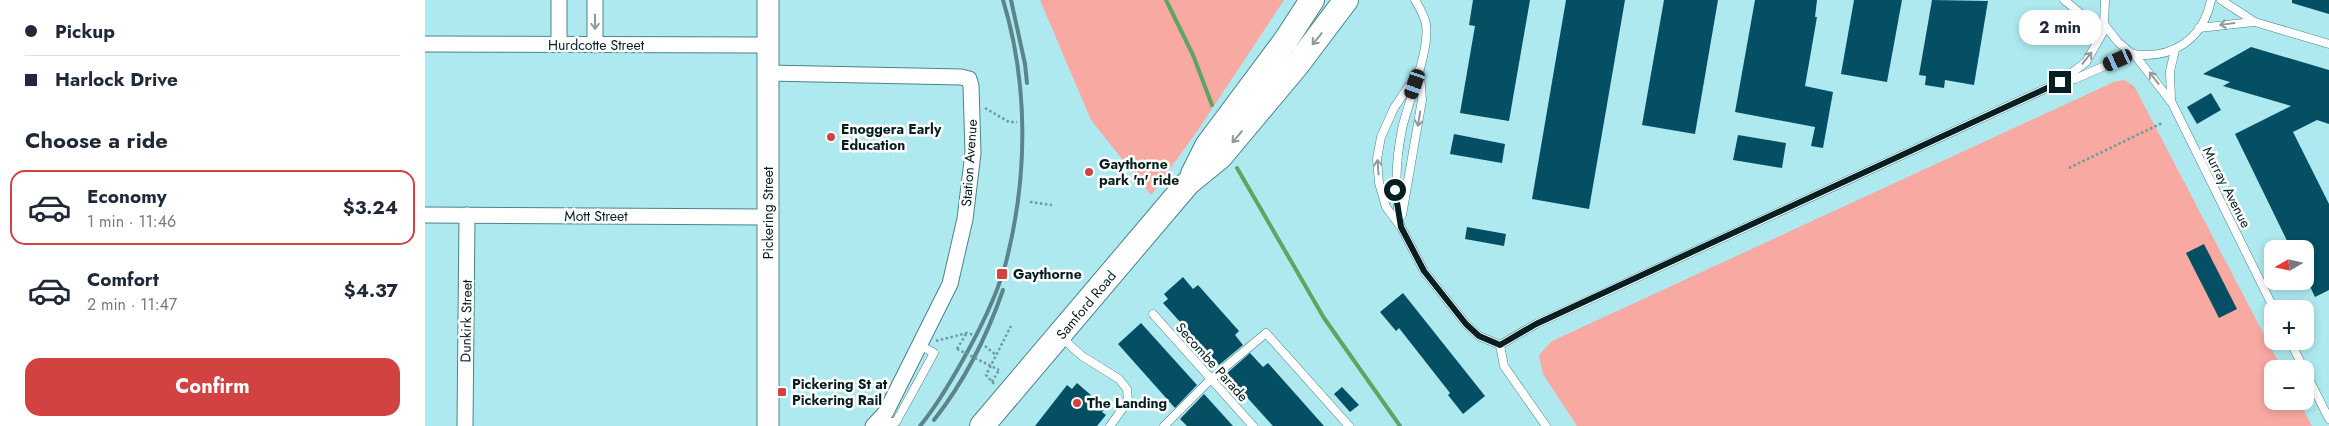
<!DOCTYPE html>
<meta charset="utf-8">
<style>
:root{--surface:#fff;--page:#f2f2f3;--text:#1f2937;--muted:#747a83;--line:#e0e1e3;--accent:#d14241}
body{margin:0;font-family:Jost,sans-serif;background:var(--page);color:var(--text);height:100vh;display:flex;flex-direction:column;font-size:19px;white-space:nowrap}
*{box-sizing:border-box;margin:0}
p{font-size:16px;color:var(--muted)}
.icon{flex:none;width:28px;height:28px;fill:none;stroke:currentColor;stroke-width:2;stroke-linecap:round;stroke-linejoin:round}
.map{position:relative;flex:1;overflow:hidden}
.details{display:flex;flex-direction:column;background:var(--surface);width:425px}
.details>*{flex:none}
.guide{display:grid;align-content:center;height:110px;padding:0 25px;background:var(--surface)}
.needle{width:32px;rotate:261deg}
.tools{position:absolute;left:1839px;top:240px;display:grid;gap:10px}
.tools a{display:grid;place-items:center;width:50px;height:50px;border-radius:10px;background:var(--surface);box-shadow:0 2px 8px #0003;font-size:25px}
.end{position:absolute;width:22px;height:22px;margin:-11px;border:6px solid #061f21;background:#fff;box-shadow:0 0 0 2px #fff}
.from{border-radius:50%}
.bubble{position:absolute;height:35px;border-radius:15px;background:var(--surface);box-shadow:0 2px 8px #0003;font-size:16px;font-weight:700;line-height:35px;text-align:center}
.car{position:absolute;width:15px;height:30px;margin:-15px -8px;border-radius:6px;box-shadow:0 0 4px 1px #0007;background:linear-gradient(#222 24%,#8ab4d8 0 40%,#222 0 76%,#8ab4d8 0 86%,#222 0)}
.guide b{display:flex;align-items:center;gap:18px;height:48px;font-size:19px}
.guide b+b{border-top:1px solid var(--line)}
.guide i{width:12px;height:12px;background:var(--text)}
ul{padding:0;list-style:none}
li{display:flex;align-items:center;gap:15px;height:75px;margin:0 10px 8px;padding:0 15px;border:2px solid transparent;border-radius:15px}
li div{flex:1}
li b{display:block;font-size:19px}
li em{font-style:normal;font-weight:700}
li.active{border-color:var(--accent)}
li>.icon{width:45px;height:45px;stroke-width:1.5}
h2{padding:0 25px;font-size:22px;line-height:60px}
.action{display:flex;gap:10px;margin-top:auto;padding:10px 25px}
.action a{flex:1;height:58px;border-radius:15px;background:var(--accent);color:#fff;font-size:20px;font-weight:700;line-height:58px;text-align:center}
main{display:flex;flex:1;min-height:0}
.map>svg:first-child{display:block}
.green{fill:#f7a9a2}
.lines{fill:none;stroke-linecap:round;stroke-linejoin:round}
.stream{stroke:#5ea562;stroke-width:4}
.building{fill:#054f64}
.lane-casing{stroke:#4a838a;stroke-width:9}
.street-casing{stroke:#4a838a;stroke-width:17}
.secondary-casing{stroke:#4a838a;stroke-width:23}
.primary-casing{stroke:#4a838a;stroke-width:26}
.path{stroke:#6d9a9f;stroke-width:2.5;stroke-dasharray:2.5 2.5;stroke-linecap:butt}
.lane{stroke:#fff;stroke-width:8}
.street{stroke:#fff;stroke-width:15}
.secondary{stroke:#fff;stroke-width:21}
.primary{stroke:#fff;stroke-width:24}
.rail{stroke:#5b858a;stroke-width:4}
.path-bridge{stroke:#6d9a9f;stroke-width:2.5;stroke-dasharray:2.5 2.5;stroke-linecap:butt}
.oneway{stroke:#8f9a9b}
.route{stroke:#061f21;stroke-width:6}
.poi-dot{fill:#d14241;stroke:#fefefe;stroke-width:2}
.labels{text-anchor:middle;dominant-baseline:central;stroke-width:5;stroke-linejoin:round;paint-order:stroke}
.street-label{font-size:14px;fill:#061f21;stroke:#fefefe}
.poi-label{font-size:14px;font-weight:bold;fill:#061f21;stroke:#fefefe;text-anchor:start}
</style>
<main>
<section class="details">
<div class="guide">
<b><i class="from"></i>Pickup</b>
<b><i></i>Harlock Drive</b>
</div>
<h2>Choose a ride</h2>
<ul>
<li class="active"><svg class="icon" aria-label="car" viewBox="0 0 24 24"><path d="M5 17H2v-5l4-1 3-4h7l3 4 3 1v5h-3M9 17h6M6 11h13"/><circle cx="7" cy="17" r="2"/><circle cx="17" cy="17" r="2"/></svg><div><b>Economy</b><p>1 min · 11:46</p></div><em>$3.24</em></li>
<li><svg class="icon" aria-label="car" viewBox="0 0 24 24"><path d="M5 17H2v-5l4-1 3-4h7l3 4 3 1v5h-3M9 17h6M6 11h13"/><circle cx="7" cy="17" r="2"/><circle cx="17" cy="17" r="2"/></svg><div><b>Comfort</b><p>2 min · 11:47</p></div><em>$4.37</em></li>
</ul>
<div class="action"><a>Confirm</a></div>
</section>
<div class="map">
<svg width="1904" height="426" viewBox="0 0 1904 426">
<rect width="100%" height="100%" fill="#aee9f0"/>
<g class="green">
<path d="M615 0H859L775 127 726 195 666 120Z"/>
<path d="M1699 80 1709 86 1857 369H1848V401H1874L1887 426H1152L1118 374 1114 355 1127 341 1689 82Z"/>
</g>
<g class="lines">
<g class="stream">
<path d="M741 0 768 55 787 105"/>
<path d="M812 168 899 318 975 426"/>
</g>
</g>
<g class="building">
<path d="M1048 0H1105L1084 121 1035 113 1050 26 1044 25Z"/>
<path d="M1141 0H1200L1164 209 1107 199Z"/>
<path d="M1239 0H1293L1270 134 1217 125Z"/>
<path d="M1330 0H1392L1390 17H1392L1380 86 1408 92 1398 148 1386 146 1390 127 1310 112Z"/>
<path d="M1429 0H1477L1462 82 1416 74Z"/>
<path d="M1507 0 1563 1 1549 85 1520 80 1519 88 1500 85 1501 76 1494 75Z"/>
<path d="M1867 0H1904V14L1867 3Z"/>
<path d="M1826 47 1904 70V124L1892 120 1868 132 1904 204V290L1890 297 1880 276V249H1866L1810 134 1866 106 1798 86 1805 82 1778 74Z"/>
<path d="M1786 93 1796 110 1772 124 1762 107Z"/>
<path d="M1029 134 1080 144 1077 163 1025 154Z"/>
<path d="M1313 135 1361 143 1357 168 1308 160Z"/>
<path d="M1042 227 1081 234 1079 246 1040 239Z"/>
<path d="M1779 244 1812 309 1794 318 1761 253Z"/>
<path d="M758 277 768 289 773 285 814 331 810 335 818 345 794 365 738 303 743 299 739 294Z"/>
<path d="M978 293 1060 396 1038 414 1023 395 1025 393 974 328 971 331 955 312Z"/>
<path d="M716 323 772 385 750 408 693 344Z"/>
<path d="M825 353 838 367 843 363 899 426H848L801 374Z"/>
<path d="M652 383 681 408 677 412 681 415 672 426H610L642 385 647 389Z"/>
<path d="M917 387 934 405 925 412 909 394Z"/>
<path d="M779 394 808 426H762L755 419Z"/>
</g>
<g class="lines">
<g class="lane-casing">
<g id="lane">
<path d="M1639 0 1666 22 1679 24"/>
<path d="M1680 0 1679 24 1693 42 1707 54C1746 60 1778 40 1786 0"/>
<path d="M1796 0 1830 22 1904 44"/>
<path d="M1774 28 1828 22"/>
<path d="M1709 54 1747 103 1849 309"/>
<path d="M994 71 969 108 956 137 952 159 954 183 961 207 976 227 999 271 1041 324 1054 336 1075 345"/>
<path d="M1636 81 1661 62 1681 27"/>
<path d="M1746 101 1745 71 1750 50"/>
<path d="M977 215 997 100 995 74"/>
<path d="M975 225C970 190 970 165 977 129 983 101 1005 52 1001 24 999 15 995 8 990 0"/>
<path d="M728 314 828 426"/>
<path d="M636 337 657 356 694 379 702 389 703 401 685 426"/>
<path d="M1865 341 1879 369"/>
<path d="M1880 371 1904 419"/>
<path d="M453 422H471L509 353 495 345"/>
<path d="M739 426 786 379 841 333 924 426"/>
<path d="M1121 426 1079 366 1075 345 1111 324 1155 304 1635 82 1650 79 1707 54"/>
</g>
</g>
<g class="street-casing">
<g id="street">
<path d="M134 0V44"/>
<path d="M0 44 343 45"/>
<path d="M170 45V0"/>
<path d="M343 73 536 77 544 79 546 86 548 153 540 219 525 284 461 412 448 426"/>
<path d="M0 215 343 217"/>
<path d="M40 426 42 215"/>
</g>
</g>
<g class="secondary-casing">
<path id="secondary" d="M343 426V0"/>
</g>
<g class="primary-casing">
<g id="primary">
<path d="M768 174 782 146 861 40 887 0"/>
<path d="M557 426 763 183 795 157 872 65 921 0"/>
</g>
</g>
<g class="path">
<path d="M560 108 584 122H592"/>
<path d="M1644 168 1737 123"/>
<path d="M605 202 627 205"/>
<path d="M511 341 542 333 549 335"/>
<path d="M560 346 571 355"/>
<path d="M532 349 541 334"/>
<path d="M567 382 574 370"/>
<path d="M569 384 561 375 586 326"/>
</g>
<use href="#lane" class="lane"/>
<use href="#street" class="street"/>
<use href="#secondary" class="secondary"/>
<use href="#primary" class="primary"/>
<g class="rail">
<path d="M586 0 600 64 602 83"/>
<path d="M509 420C539 382 562 336 578 290"/>
<path d="M495 426C509 409 520 391 531 372 549 341 570 301 580 266 603 179 604 86 578 0"/>
</g>
<path class="path-bridge" d="M532 349 574 370"/>
</g>
<defs><path id="oneway-shaft" d="M-6 0H5M1.5-3L5.5 0L1.5 3" fill="none" stroke-width="1.6" stroke-linecap="round" stroke-linejoin="round" transform="scale(1.25)"/></defs>
<g class="oneway">
<use href="#oneway-shaft" transform="translate(170 22) rotate(90)"/>
<use href="#oneway-shaft" transform="translate(1802 24) rotate(172)"/>
<use href="#oneway-shaft" transform="translate(892 39) rotate(129)"/>
<use href="#oneway-shaft" transform="translate(1662 58) rotate(-51)"/>
<use href="#oneway-shaft" transform="translate(1729 78) rotate(-128)"/>
<use href="#oneway-shaft" transform="translate(994 119) rotate(99)"/>
<use href="#oneway-shaft" transform="translate(812 137) rotate(130)"/>
<use href="#oneway-shaft" transform="translate(953 167) rotate(-94)"/>
</g>
<g class="lines">
<path class="route" d="M970 190 976 227 999 271 1041 324 1054 336 1075 345 1111 324 1635 82"/>
</g>
<g class="poi-dot">
<circle cx="406" cy="137" r="5"/>
<circle cx="664" cy="172" r="5"/>
<rect x="571" y="268" width="12" height="12" rx="2.5"/>
<rect x="352" y="387" width="10" height="10" rx="2.5"/>
<circle cx="652" cy="403" r="5"/>
</g>
<g class="labels">
<g class="street-label">
<text x="171" y="45">Hurdcotte Street</text>
<text transform="translate(544 163) rotate(-86)">Station Avenue</text>
<text transform="translate(1802 187) rotate(63)">Murray Avenue</text>
<text transform="translate(343 213) rotate(-90)">Pickering Street</text>
<text x="171" y="216">Mott Street</text>
<text transform="translate(661 305) rotate(-50)">Samford Road</text>
<text transform="translate(41 321) rotate(-89)">Dunkirk Street</text>
<text transform="translate(787 362) rotate(48)">Secombe Parade</text>
</g>
<g class="poi-label">
<text x="416" y="129">Enoggera Early<tspan x="416" dy="16">Education</tspan></text>
<text x="674" y="164">Gaythorne<tspan x="674" dy="16">park 'n' ride</tspan></text>
<text x="588" y="274">Gaythorne</text>
<text x="367" y="384">Pickering St at<tspan x="367" dy="16">Pickering Rail</tspan></text>
<text x="662" y="403">The Landing</text>
</g>
</g>
</svg>
<div class="tools">
<a><svg class="needle" viewBox="-14 -14 28 28"><path d="M0-13l5 13h-10z" fill="#e53935"/><path d="M0 13l5-13h-10z" fill="#747a83"/></svg></a>
<a>+</a>
<a>−</a>
</div>
<i class="end from" style="left:970px;top:190px"></i>
<i class="end" style="left:1635px;top:82px"></i>
<div class="bubble" style="left:1594px;top:10px;width:82px">2 min</div>
<i class="car" style="left:1693px;top:60px;rotate:246deg"></i>
<i class="car" style="left:990px;top:84px;rotate:199deg"></i>
</div>
</main>
